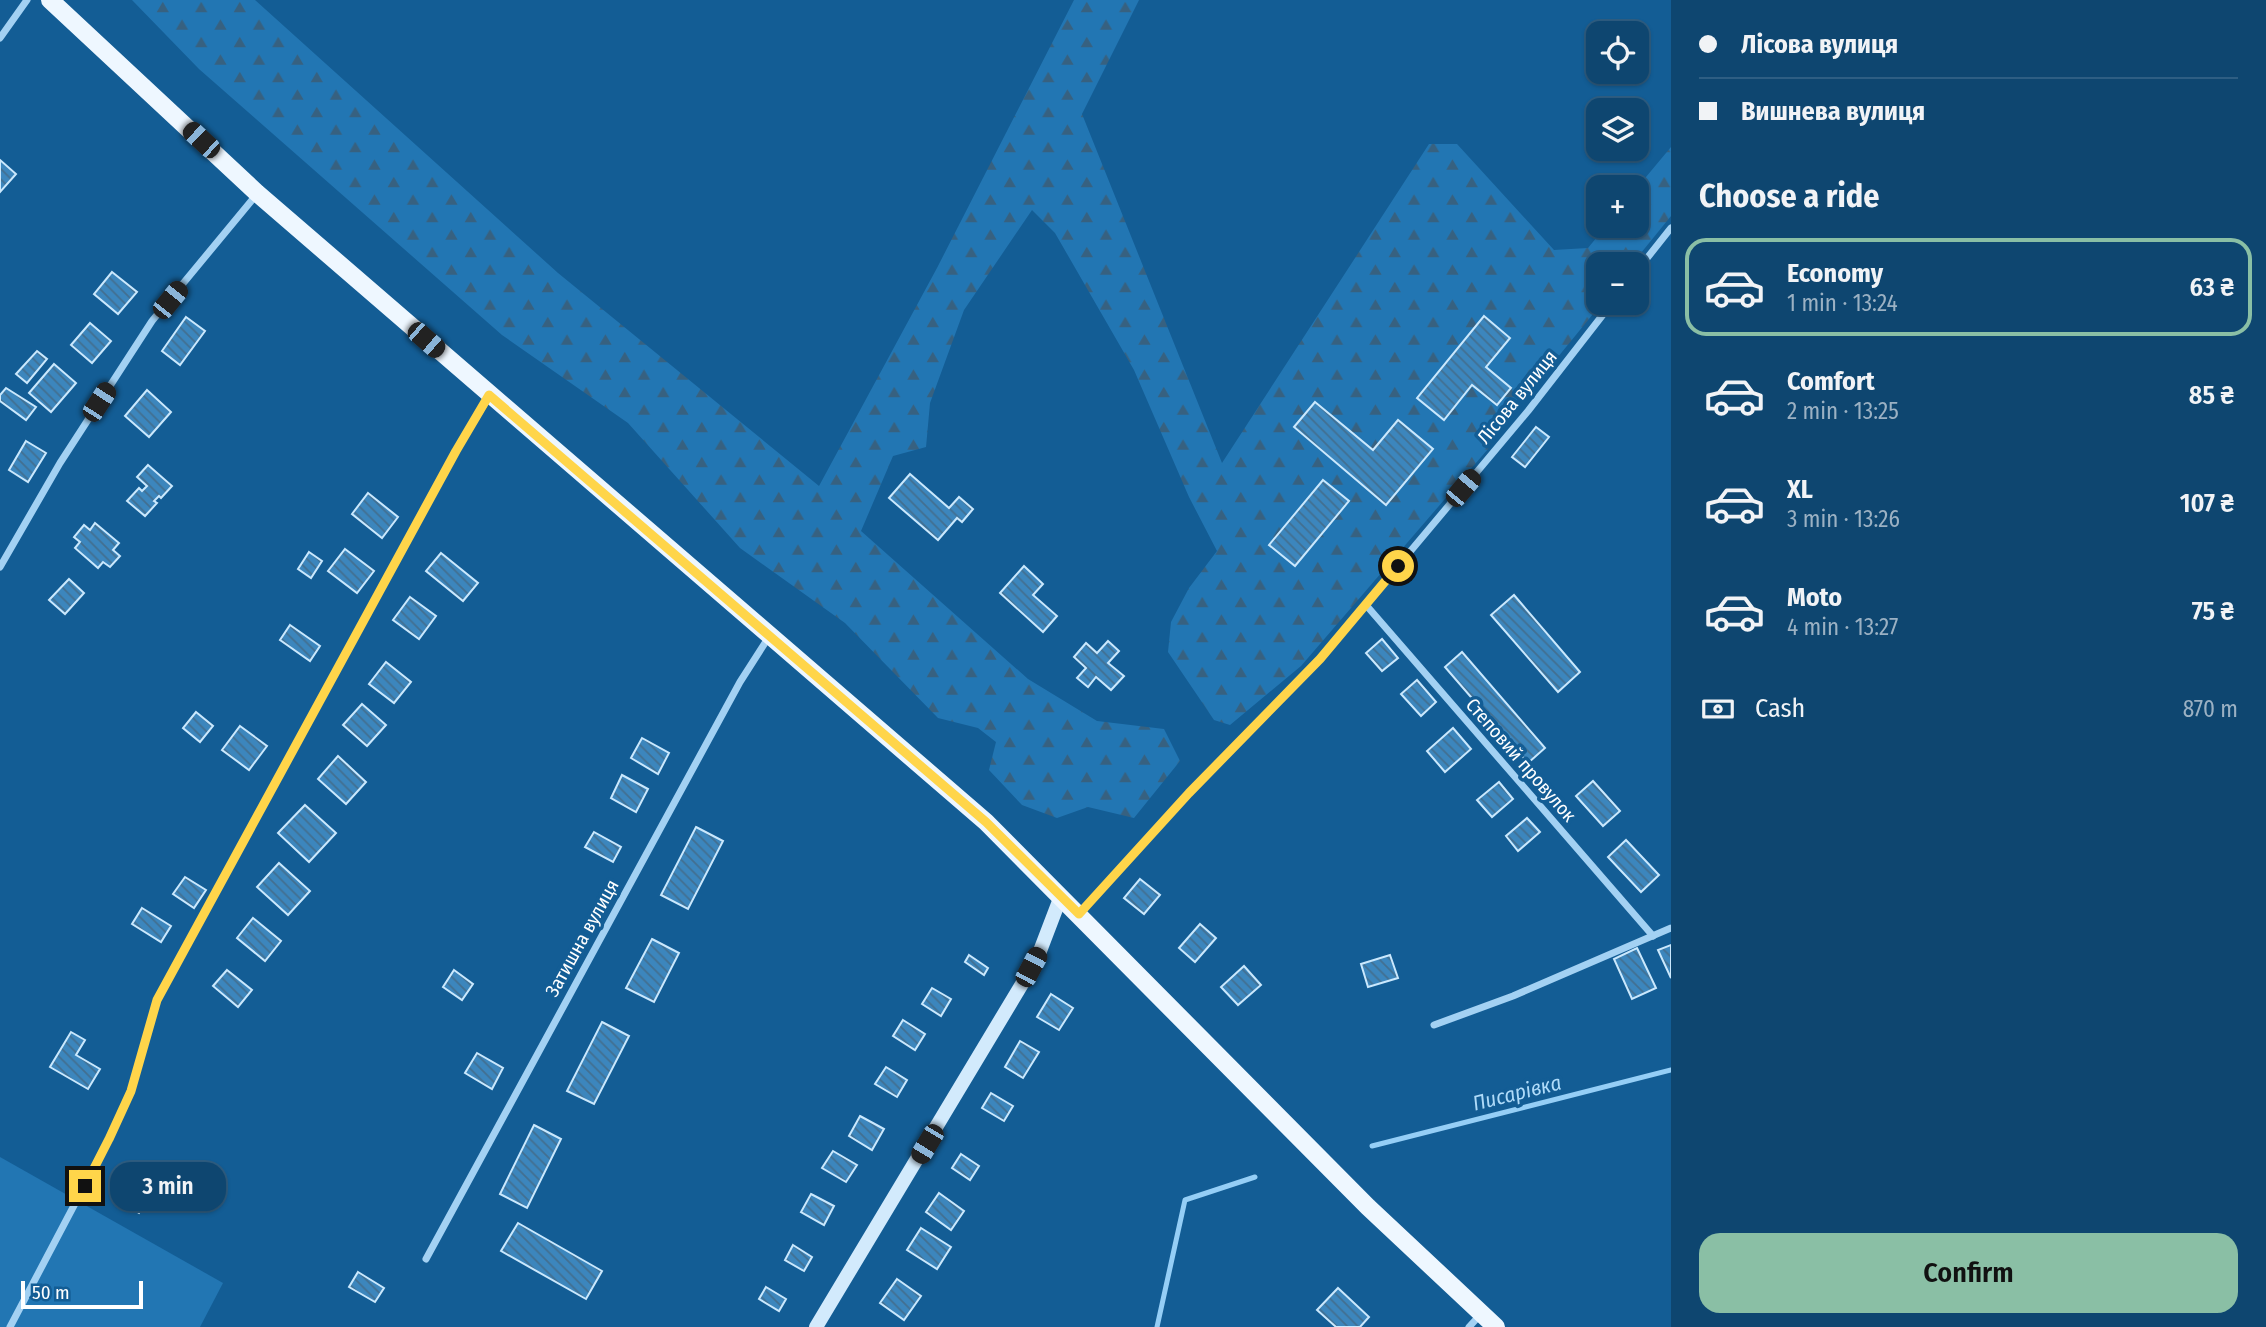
<!DOCTYPE html>
<meta charset="utf-8">
<style>
:root{--surface:#0e4670;--page:#1c5078;--text:#f1f3f6;--muted:#9bb1c3;--line:#2e5e83;--accent:#8abfa5}
body{margin:0;font-family:"Fira Sans Condensed",sans-serif;background:var(--page);color:var(--text);height:100vh;display:flex;flex-direction:column;font-size:26px;white-space:nowrap}
*{box-sizing:border-box;margin:0}
p{font-size:23px;color:var(--muted)}
.icon{flex:none;width:38px;height:38px;fill:none;stroke:currentColor;stroke-width:2;stroke-linecap:round;stroke-linejoin:round}
.map{position:relative;flex:1;overflow:hidden}
.side{display:flex;flex-direction:column;background:var(--surface);width:595px}
.side>*{flex:none}
.hud{display:grid;align-content:center;height:154px;padding:0 28px;background:var(--surface)}
.tools{position:absolute;left:1586px;top:21px;display:grid;gap:14px}
.tools a{display:grid;place-items:center;width:63px;height:63px;border-radius:14px;background:var(--surface);box-shadow:0 2px 5px #0004,0 0 0 2px var(--line);font-size:35px}
.scale{position:absolute;left:21px;bottom:18px;width:122px;box-sizing:border-box;padding-left:7px;border:4px solid #fff;border-top:0;font-size:19px;line-height:24px;white-space:nowrap;color:#fff;-webkit-text-stroke:5px #135d95;paint-order:stroke}
.end{position:absolute;width:32px;height:32px;margin:-16px;border:9px solid #ffd54a;background:#111;box-shadow:0 0 0 4px #111}
.from{border-radius:50%}
.bubble{position:absolute;height:49px;border-radius:21px;background:var(--surface);box-shadow:0 2px 5px #0004,0 0 0 2px var(--line);font-size:23px;font-weight:600;line-height:49px;text-align:center}
.car{position:absolute;width:21px;height:42px;margin:-21px -10px;border-radius:9px;box-shadow:0 0 5px 2px #0007;background:linear-gradient(#222 24%,#8ab4d8 0 40%,#222 0 76%,#8ab4d8 0 86%,#222 0)}
.hud b{display:flex;align-items:center;gap:24px;height:66px;font-size:26px}
.hud b+b{border-top:2px solid var(--line)}
.hud i{width:18px;height:18px;background:var(--text)}
ul{padding:0;list-style:none}
li{display:flex;align-items:center;gap:21px;height:98px;margin:0 14px 10px;padding:0 14px;border:4px solid transparent;border-radius:21px}
li div{flex:1}
li b{display:block;font-size:26px}
li em{font-style:normal;font-weight:600}
li.selected{border-color:var(--accent)}
li>.icon{width:63px;height:63px;stroke-width:1.5}
h2{padding:0 28px;font-size:32px;line-height:84px}
.pay{display:flex;align-items:center;gap:18px;height:77px;padding:0 28px;font-size:26px}
.pay p{margin-inline-start:auto}
.cta{display:flex;gap:14px;margin-top:auto;padding:14px 28px}
.cta a{flex:1;height:80px;border-radius:21px;background:var(--accent);color:#111;font-size:28px;font-weight:600;line-height:80px;text-align:center}
main{display:flex;flex:1;min-height:0}
.map>svg:first-child{display:block}
.forest{fill:url(#forest-firs)}
.garden{fill:#2276b3}
.lines{fill:none;stroke-linecap:round;stroke-linejoin:round}
.stream{stroke:#95cef6;stroke-width:5}
.building{fill:url(#building-back-hatch);stroke:#cae8fd;stroke-width:2}
.street{stroke:#a3d1f3;stroke-width:7}
.secondary{stroke:#d2eafc;stroke-width:14}
.primary{stroke:#eef7ff;stroke-width:18}
.route{stroke:#ffd54a;stroke-width:9}
.labels{text-anchor:middle;dominant-baseline:central;stroke-width:7;stroke-linejoin:round;paint-order:stroke}
.street-label{font-size:19px;fill:#fff;stroke:#135d95}
.water-label{font-size:21px;font-style:italic;fill:#afdbf9;stroke:#135d95}
</style>
<main>
<div class="map">
<svg width="1671" height="1327" viewBox="0 0 1671 1327">
<defs>
<pattern id="forest-firs" width="22" height="20" patternUnits="userSpaceOnUse" patternTransform="scale(1.75)"><rect width="22" height="20" fill="#2276b3"/><path d="M5 1l3.5 6h-7zM16 11l3.5 6h-7z" fill="#376180"/></pattern>
<pattern id="building-back-hatch" width="6" height="6" patternUnits="userSpaceOnUse" patternTransform="scale(1.75)"><rect width="6" height="6" fill="#3c86bd"/><path d="M-1 5l2 2M0 0l6 6M5-1l2 2" fill="none" stroke="#426f90"/></pattern>
</defs>
<rect width="100%" height="100%" fill="#135d95"/>
<path class="forest" d="M132 0H255L558 273 819 486 937 268 1074 0H1139L1082 114 1222 463 1429 144H1457L1554 250 1588 248 1606 226H1636V189L1671 147V216L1632 264H1598V303H1602L1535 385 1519 398 1499 424 1488 449 1301 666 1230 725 1214 720 1168 652 1171 622 1189 588 1217 551 1189 497 1134 370 1055 233 1032 210 964 310 930 403 926 447 893 456 861 531 1028 679 1097 721 1164 729 1180 761 1134 818 1088 807 1057 818 1022 805 989 770 996 742 978 728 938 718 845 623 740 548 628 423 502 335 199 69Z"/>
<path class="garden" d="M0 1157 223 1283 200 1327H0Z"/>
<g class="lines">
<g class="stream">
<path d="M1372 1146 1671 1070"/>
<path d="M1157 1327 1185 1200 1255 1177"/>
</g>
</g>
<g class="building">
<path d="M0 160 16 174 0 192Z"/>
<path d="M112 272 137 292 118 314 94 294Z"/>
<path d="M1484 316 1510 338 1486 367 1511 388 1497 405 1472 385 1444 420 1417 398Z"/>
<path d="M186 317 205 331 180 365 162 351Z"/>
<path d="M90 323 111 341 92 363 71 345Z"/>
<path d="M37 351 47 359 27 383 16 374Z"/>
<path d="M54 364 76 383 51 412 29 393Z"/>
<path d="M6 388 36 407 26 420 0 401V395Z"/>
<path d="M147 390 171 412 149 437 125 416Z"/>
<path d="M1315 402 1373 450 1398 420 1433 449 1386 505 1294 427Z"/>
<path d="M1536 427 1549 437 1525 467 1512 457Z"/>
<path d="M26 441 46 453 28 482 9 470Z"/>
<path d="M148 465 172 486 161 498 159 496 154 501 157 503 145 516 127 501 139 488 142 491 147 486 137 477Z"/>
<path d="M910 474 949 508 959 497 973 509 962 522 957 518 938 540 889 498Z"/>
<path d="M1323 480 1349 501 1295 566 1269 545Z"/>
<path d="M368 493 398 517 382 538 352 514Z"/>
<path d="M95 523 119 543 113 550 120 556 110 567 103 562 98 568 75 548 80 542 74 537 84 525 90 530Z"/>
<path d="M345 549 374 571 357 593 328 571Z"/>
<path d="M309 552 322 561 311 578 298 569Z"/>
<path d="M441 553 478 583 463 601 426 571Z"/>
<path d="M1024 566 1043 584 1033 595 1057 616 1043 632 1000 593Z"/>
<path d="M69 579 84 593 65 614 49 600Z"/>
<path d="M1514 595 1580 672 1558 692 1491 615Z"/>
<path d="M410 597 436 616 419 639 393 620Z"/>
<path d="M290 625 320 646 310 661 280 640Z"/>
<path d="M1382 639 1398 658 1382 671 1366 653Z"/>
<path d="M1108 641 1119 651 1108 663 1124 676 1111 690 1096 677 1088 687 1077 678 1086 668 1074 657 1086 643 1097 653Z"/>
<path d="M1462 652 1545 748 1528 763 1445 667Z"/>
<path d="M386 662 411 682 394 703 369 684Z"/>
<path d="M1417 680 1436 702 1421 716 1401 694Z"/>
<path d="M362 704 386 725 367 746 343 725Z"/>
<path d="M196 712 213 726 200 742 183 728Z"/>
<path d="M240 726 267 746 249 770 222 750Z"/>
<path d="M1453 728 1471 749 1445 772 1427 751Z"/>
<path d="M642 738 669 753 658 774 631 758Z"/>
<path d="M338 756 366 782 346 804 318 779Z"/>
<path d="M622 775 648 789 636 812 611 798Z"/>
<path d="M1593 781 1620 811 1603 826 1576 796Z"/>
<path d="M1499 782 1513 799 1492 817 1477 800Z"/>
<path d="M305 805 336 833 309 862 278 833Z"/>
<path d="M1527 818 1540 832 1518 851 1506 836Z"/>
<path d="M696 827 723 841 688 909 661 895Z"/>
<path d="M594 832 621 847 613 862 585 847Z"/>
<path d="M1626 840 1659 875 1641 892 1608 857Z"/>
<path d="M279 863 310 891 288 915 257 887Z"/>
<path d="M185 877 206 890 194 908 173 894Z"/>
<path d="M1140 879 1160 895 1144 914 1124 898Z"/>
<path d="M142 908 171 926 161 942 132 924Z"/>
<path d="M253 918 281 941 265 961 237 938Z"/>
<path d="M1200 924 1216 938 1195 962 1179 948Z"/>
<path d="M652 939 679 953 654 1002 626 988Z"/>
<path d="M1671 945V978L1658 950Z"/>
<path d="M1637 948 1656 988 1632 999 1614 959Z"/>
<path d="M969 955 988 968 984 975 965 962Z"/>
<path d="M1390 955 1398 978 1368 987 1361 964Z"/>
<path d="M1244 966 1261 985 1238 1005 1221 987Z"/>
<path d="M227 970 252 990 238 1007 213 986Z"/>
<path d="M454 970 473 984 462 1000 443 987Z"/>
<path d="M932 988 951 999 941 1016 922 1004Z"/>
<path d="M1051 994 1073 1008 1059 1030 1037 1017Z"/>
<path d="M903 1020 925 1034 915 1050 893 1036Z"/>
<path d="M602 1022 629 1036 594 1104 567 1091Z"/>
<path d="M71 1032 85 1040 76 1055 100 1069 88 1089 50 1067Z"/>
<path d="M1020 1041 1039 1052 1023 1078 1005 1067Z"/>
<path d="M477 1053 503 1068 492 1089 465 1073Z"/>
<path d="M886 1067 907 1080 897 1097 875 1084Z"/>
<path d="M991 1093 1013 1106 1004 1121 982 1108Z"/>
<path d="M860 1116 884 1129 872 1150 849 1136Z"/>
<path d="M534 1125 561 1139 527 1208 500 1194Z"/>
<path d="M833 1151 857 1165 846 1182 822 1168Z"/>
<path d="M961 1154 979 1166 970 1180 952 1168Z"/>
<path d="M129 1176 152 1189 139 1213 116 1200Z"/>
<path d="M939 1193 964 1211 951 1230 926 1212Z"/>
<path d="M811 1194 834 1206 824 1225 801 1212Z"/>
<path d="M518 1223 602 1271 586 1299 501 1251Z"/>
<path d="M921 1228 951 1247 937 1269 907 1250Z"/>
<path d="M793 1245 812 1257 804 1271 785 1260Z"/>
<path d="M358 1272 384 1288 375 1302 349 1287Z"/>
<path d="M897 1279 921 1296 904 1320 880 1303Z"/>
<path d="M766 1287 786 1299 779 1311 759 1299Z"/>
<path d="M1338 1288 1369 1317 1360 1327H1336L1317 1310Z"/>
</g>
<g class="lines">
<g class="street">
<path d="M0 38 27 0"/>
<path d="M1636 272 1671 228"/>
<path d="M0 567 60 463 152 321 257 194"/>
<path d="M1366 605 1653 936"/>
<path d="M1079 914 1189 793 1320 659 1528 411 1612 303"/>
<path d="M1434 1025 1513 996 1671 928"/>
<path d="M426 1259 740 682 770 635"/>
<path d="M10 1327 109 1139 131 1091 157 1000 456 451 489 396"/>
<path d="M1469 1327 1480 1315"/>
</g>
<path class="secondary" d="M816 1327 1022 984 1040 951 1061 896"/>
<path class="primary" d="M50 0 257 193 986 822 1368 1207 1496 1327"/>
</g>
<g class="lines">
<path class="route" d="M85 1186 109 1139 131 1091 157 1000 456 451 489 395 986 822 1079 914 1189 793 1320 659 1398 566"/>
</g>
<g class="labels">
<g class="street-label">
<text transform="translate(1517 397) rotate(-51)">Лісова вулиця</text>
<text transform="translate(1521 760) rotate(49)">Степовий провулок</text>
<text transform="translate(582 938) rotate(-61)">Затишна вулиця</text>
</g>
<g class="water-label">
<text transform="translate(1517 1093) rotate(-14)">Писарівка</text>
</g>
</g>
</svg>
<div class="tools">
<a><svg class="icon" aria-label="locate" viewBox="0 0 24 24"><circle cx="12" cy="12" r="6"/><path d="M12 2v4M12 18v4M2 12h4M18 12h4"/></svg></a>
<a><svg class="icon" aria-label="layers" viewBox="0 0 24 24"><path d="M12 4l9 5-9 5-9-5zM3 14l9 5 9-5"/></svg></a>
<a>+</a>
<a>−</a>
</div>
<div class="scale">50 m</div>
<i class="end from" style="left:1398px;top:566px"></i>
<i class="end" style="left:85px;top:1186px"></i>
<div class="bubble" style="left:110px;top:1162px;width:116px">3 min</div>
<i class="car" style="left:201px;top:140px;rotate:313deg"></i>
<i class="car" style="left:170px;top:300px;rotate:39deg"></i>
<i class="car" style="left:426px;top:340px;rotate:131deg"></i>
<i class="car" style="left:99px;top:402px;rotate:33deg"></i>
<i class="car" style="left:1463px;top:488px;rotate:40deg"></i>
<i class="car" style="left:1031px;top:967px;rotate:28deg"></i>
<i class="car" style="left:927px;top:1144px;rotate:211deg"></i>
</div>
<section class="side">
<div class="hud">
<b><i class="from"></i>Лісова вулиця</b>
<b><i></i>Вишнева вулиця</b>
</div>
<h2>Choose a ride</h2>
<ul>
<li class="selected"><svg class="icon" aria-label="car" viewBox="0 0 24 24"><path d="M5 17H2v-5l4-1 3-4h7l3 4 3 1v5h-3M9 17h6M6 11h13"/><circle cx="7" cy="17" r="2"/><circle cx="17" cy="17" r="2"/></svg><div><b>Economy</b><p>1 min · 13:24</p></div><em>63 ₴</em></li>
<li><svg class="icon" aria-label="car" viewBox="0 0 24 24"><path d="M5 17H2v-5l4-1 3-4h7l3 4 3 1v5h-3M9 17h6M6 11h13"/><circle cx="7" cy="17" r="2"/><circle cx="17" cy="17" r="2"/></svg><div><b>Comfort</b><p>2 min · 13:25</p></div><em>85 ₴</em></li>
<li><svg class="icon" aria-label="car" viewBox="0 0 24 24"><path d="M5 17H2v-5l4-1 3-4h7l3 4 3 1v5h-3M9 17h6M6 11h13"/><circle cx="7" cy="17" r="2"/><circle cx="17" cy="17" r="2"/></svg><div><b>XL</b><p>3 min · 13:26</p></div><em>107 ₴</em></li>
<li><svg class="icon" aria-label="car" viewBox="0 0 24 24"><path d="M5 17H2v-5l4-1 3-4h7l3 4 3 1v5h-3M9 17h6M6 11h13"/><circle cx="7" cy="17" r="2"/><circle cx="17" cy="17" r="2"/></svg><div><b>Moto</b><p>4 min · 13:27</p></div><em>75 ₴</em></li>
</ul>
<div class="pay"><svg class="icon" aria-label="cash" viewBox="0 0 24 24"><path d="M3 7h18v10H3z"/><circle cx="12" cy="12" r="2"/></svg>Cash<p>870 m</p></div>
<div class="cta"><a>Confirm</a></div>
</section>
</main>
